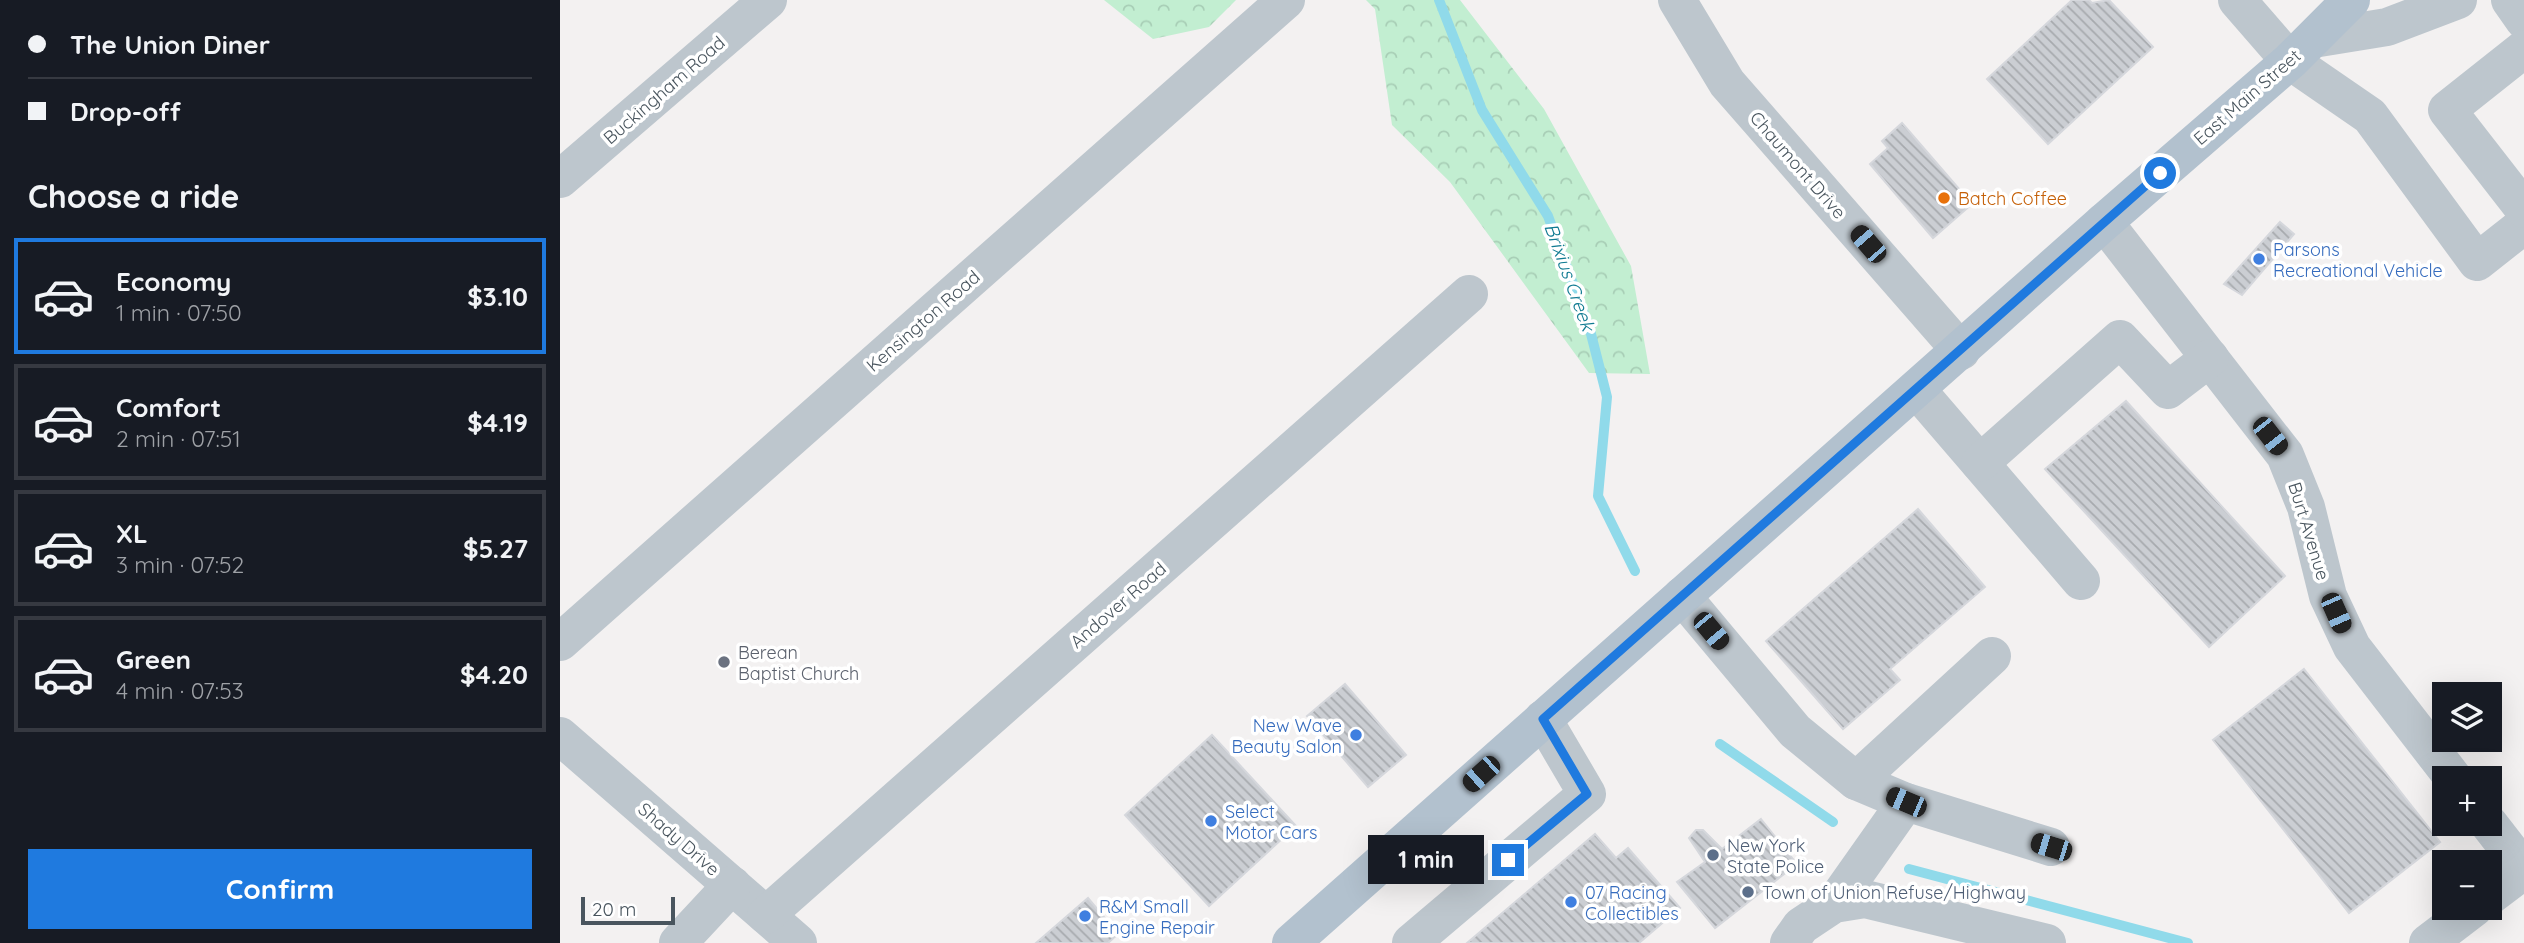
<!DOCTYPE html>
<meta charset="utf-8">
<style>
:root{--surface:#171b24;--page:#242831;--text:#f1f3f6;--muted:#9ea1a6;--line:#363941;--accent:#1f7adf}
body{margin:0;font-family:Quicksand,sans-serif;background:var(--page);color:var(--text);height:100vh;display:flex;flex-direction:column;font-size:26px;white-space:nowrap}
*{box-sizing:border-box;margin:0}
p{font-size:23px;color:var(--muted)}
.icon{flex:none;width:38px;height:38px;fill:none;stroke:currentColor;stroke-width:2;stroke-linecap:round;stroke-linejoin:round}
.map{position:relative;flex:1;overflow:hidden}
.side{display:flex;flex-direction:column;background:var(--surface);width:560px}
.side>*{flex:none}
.banner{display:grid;align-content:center;height:154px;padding:0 28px;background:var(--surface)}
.tools{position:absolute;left:1872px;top:682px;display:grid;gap:14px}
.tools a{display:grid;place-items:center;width:70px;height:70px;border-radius:0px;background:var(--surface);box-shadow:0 7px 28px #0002;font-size:35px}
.scale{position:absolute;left:21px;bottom:18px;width:94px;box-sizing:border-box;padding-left:7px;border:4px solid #49555e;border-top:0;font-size:19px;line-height:24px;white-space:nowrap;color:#49555e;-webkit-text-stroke:5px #fff;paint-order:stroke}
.end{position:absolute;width:32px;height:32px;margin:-16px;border:9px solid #1f7adf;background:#fff;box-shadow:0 0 0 4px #fff}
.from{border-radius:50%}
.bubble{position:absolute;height:49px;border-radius:0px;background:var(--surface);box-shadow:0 7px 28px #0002;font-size:23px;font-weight:700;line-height:49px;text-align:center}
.car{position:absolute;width:21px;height:42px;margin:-21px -10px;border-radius:9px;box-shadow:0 0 5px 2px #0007;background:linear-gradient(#222 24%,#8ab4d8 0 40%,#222 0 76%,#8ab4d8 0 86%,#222 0)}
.banner b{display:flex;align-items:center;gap:24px;height:66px;font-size:26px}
.banner b+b{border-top:2px solid var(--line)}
.banner i{width:18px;height:18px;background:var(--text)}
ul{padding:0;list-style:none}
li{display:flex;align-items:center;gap:21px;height:116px;margin:0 14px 10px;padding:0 14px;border:4px solid var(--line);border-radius:0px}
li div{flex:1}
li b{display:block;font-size:26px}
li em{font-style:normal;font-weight:700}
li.active{border-color:var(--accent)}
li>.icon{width:63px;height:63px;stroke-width:1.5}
h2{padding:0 28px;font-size:32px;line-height:84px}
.action{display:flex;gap:14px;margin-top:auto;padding:14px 28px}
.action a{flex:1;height:80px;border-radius:0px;background:var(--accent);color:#fff;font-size:28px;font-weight:700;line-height:80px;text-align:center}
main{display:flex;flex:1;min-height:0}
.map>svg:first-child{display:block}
.forest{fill:url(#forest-crowns)}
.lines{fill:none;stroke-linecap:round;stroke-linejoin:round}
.stream{stroke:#90daea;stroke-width:10}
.building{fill:url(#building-back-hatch);stroke:#d5d7dc;stroke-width:2}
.minor{stroke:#bdc6cd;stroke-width:38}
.major{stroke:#b2c1ce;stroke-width:38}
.route{stroke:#1f7adf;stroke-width:9}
.food-dot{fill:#e8710a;stroke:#fff;stroke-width:2.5}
.shop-dot{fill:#3f7fe0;stroke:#fff;stroke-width:2.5}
.worship-dot{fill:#6b7280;stroke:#fff;stroke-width:2.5}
.service-dot{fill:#5c6f8a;stroke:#fff;stroke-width:2.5}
.labels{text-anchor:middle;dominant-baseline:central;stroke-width:7;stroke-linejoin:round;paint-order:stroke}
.street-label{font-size:18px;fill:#49555e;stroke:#fff}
.food-label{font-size:18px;fill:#c56008;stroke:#fff;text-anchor:start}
.shop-label{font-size:18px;fill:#366cbe;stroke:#fff;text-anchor:start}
.worship-label{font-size:18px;fill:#5b616d;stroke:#fff;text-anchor:start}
.service-label{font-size:18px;fill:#4e5e75;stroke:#fff;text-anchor:start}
.water-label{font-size:19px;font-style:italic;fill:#117b92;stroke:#fff}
</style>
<main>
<section class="side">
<div class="banner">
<b><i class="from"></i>The Union Diner</b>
<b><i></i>Drop-off</b>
</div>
<h2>Choose a ride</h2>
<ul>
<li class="active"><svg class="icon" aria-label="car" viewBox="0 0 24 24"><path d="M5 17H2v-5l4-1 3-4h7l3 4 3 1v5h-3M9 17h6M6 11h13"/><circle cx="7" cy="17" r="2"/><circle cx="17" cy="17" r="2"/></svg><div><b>Economy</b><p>1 min · 07:50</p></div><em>$3.10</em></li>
<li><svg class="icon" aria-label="car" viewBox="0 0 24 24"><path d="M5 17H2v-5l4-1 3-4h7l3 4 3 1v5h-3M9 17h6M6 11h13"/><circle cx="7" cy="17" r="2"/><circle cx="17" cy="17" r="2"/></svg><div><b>Comfort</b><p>2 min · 07:51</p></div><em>$4.19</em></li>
<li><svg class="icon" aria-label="car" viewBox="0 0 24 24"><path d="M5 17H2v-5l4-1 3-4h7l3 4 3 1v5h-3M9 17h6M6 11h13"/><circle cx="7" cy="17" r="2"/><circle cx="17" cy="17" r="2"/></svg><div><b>XL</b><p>3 min · 07:52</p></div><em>$5.27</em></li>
<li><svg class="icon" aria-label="car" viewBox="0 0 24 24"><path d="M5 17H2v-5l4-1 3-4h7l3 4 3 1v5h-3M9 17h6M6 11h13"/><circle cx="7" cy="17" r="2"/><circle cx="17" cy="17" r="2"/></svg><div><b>Green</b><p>4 min · 07:53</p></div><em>$4.20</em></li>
</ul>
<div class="action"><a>Confirm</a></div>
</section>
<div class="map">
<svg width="1964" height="943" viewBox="0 0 1964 943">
<defs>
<pattern id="forest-crowns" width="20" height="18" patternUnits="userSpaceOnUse" patternTransform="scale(1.75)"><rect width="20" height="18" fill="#c2eed1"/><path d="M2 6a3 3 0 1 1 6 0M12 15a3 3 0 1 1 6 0" fill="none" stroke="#a8ceb6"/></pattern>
<pattern id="building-back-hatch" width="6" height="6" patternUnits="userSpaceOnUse" patternTransform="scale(1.75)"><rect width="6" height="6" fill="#cbced3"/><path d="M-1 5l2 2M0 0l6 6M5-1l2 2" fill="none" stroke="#a7aaae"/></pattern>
</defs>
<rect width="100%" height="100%" fill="#f3f1f1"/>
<g class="forest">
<path d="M544 0H676L649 27 593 39Z"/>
<path d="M806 0H900L984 109 1071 266 1090 374 1029 373 890 182 832 125 815 9Z"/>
</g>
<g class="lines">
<g class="stream">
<path d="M879 0 922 110 988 216 1030 330 1047 397 1038 496 1075 571"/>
<path d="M1160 744 1273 822"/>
<path d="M1349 869 1628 943"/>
</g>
</g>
<g class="building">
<path d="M1512 0H1529L1532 3 1549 0 1593 47 1488 144 1427 79Z"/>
<path d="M1342 123 1412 204 1373 238 1310 164 1328 148 1322 141Z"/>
<path d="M1720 222 1734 234 1682 295 1664 284Z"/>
<path d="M1566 401 1725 576 1649 647 1485 469Z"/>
<path d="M1358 509 1425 587 1330 669 1340 680 1283 729 1206 641Z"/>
<path d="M1744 669 1880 842 1789 913 1653 740Z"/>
<path d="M785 684 846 755 808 787 747 716Z"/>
<path d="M652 735 736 826 649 906 565 815Z"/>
<path d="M1201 819 1237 864 1155 928 1117 882 1145 862 1129 838 1136 830H1143L1162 849Z"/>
<path d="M1035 834 1056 858 1068 848 1120 908 1079 943H907Z"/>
<path d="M528 898 558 934 548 943H476Z"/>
</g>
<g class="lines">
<g class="minor">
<path d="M1117 0 1167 83 1401 351"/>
<path d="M1677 0 1730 61 1810 116 1917 262 1964 225"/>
<path d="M1950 0 1964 20"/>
<path d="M1753 39 1827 27 1898 0"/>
<path d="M1964 49 1887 110 1964 209"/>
<path d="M0 179 208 0"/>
<path d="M1544 222 1725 455 1746 507 1768 596 1792 647 1894 779"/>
<path d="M1357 390 1521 581"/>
<path d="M1420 463 1560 339 1608 390 1650 358"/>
<path d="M1122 596 1235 731 1296 781 1346 802 1491 847"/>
<path d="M0 642 726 0"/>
<path d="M0 736 238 943"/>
<path d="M1296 781 1432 656"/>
<path d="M1929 824 1964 869"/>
<path d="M1930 896 1964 870"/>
<path d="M1274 904 1346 802"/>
<path d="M206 915 909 294"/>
<path d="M118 943 172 885"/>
<path d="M851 943 1027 794 983 719"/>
<path d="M1229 943 1241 926 1274 904 1305 899 1487 943"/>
<path d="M1868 943 1914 908"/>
</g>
<path class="major" d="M731 943 1544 222 1730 61 1791 0"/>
</g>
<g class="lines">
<path class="route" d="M948 860 1027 794 983 719 1600 173"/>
</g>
<circle class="food-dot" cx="1384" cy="198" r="7"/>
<g class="shop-dot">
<circle cx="1699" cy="259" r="7"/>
<circle cx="796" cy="735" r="7"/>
<circle cx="651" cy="821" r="7"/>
<circle cx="1011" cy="902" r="7"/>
<circle cx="525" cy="916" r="7"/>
</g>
<circle class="worship-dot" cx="164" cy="662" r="7"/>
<g class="service-dot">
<circle cx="1153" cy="855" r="7"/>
<circle cx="1188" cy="892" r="7"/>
</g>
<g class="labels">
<g class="street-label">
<text transform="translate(104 90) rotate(-41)">Buckingham Road</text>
<text transform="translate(1687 97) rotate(-41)">East Main Street</text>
<text transform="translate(1238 165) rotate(49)">Chaumont Drive</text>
<text transform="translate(363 321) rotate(-41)">Kensington Road</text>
<text transform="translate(1749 531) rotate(73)">Burt Avenue</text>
<text transform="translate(558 605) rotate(-41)">Andover Road</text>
<text transform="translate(119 839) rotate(41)">Shady Drive</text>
</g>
<g class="food-label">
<text x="1398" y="198">Batch Coffee</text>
</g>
<g class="shop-label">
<text x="1713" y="249">Parsons<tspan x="1713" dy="21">Recreational Vehicle</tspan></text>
<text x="782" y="725" text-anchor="end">New Wave<tspan x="782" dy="21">Beauty Salon</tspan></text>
<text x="665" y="811">Select<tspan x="665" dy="21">Motor Cars</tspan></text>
<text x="1025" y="892">07 Racing<tspan x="1025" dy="21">Collectibles</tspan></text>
<text x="539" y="906">R&amp;M Small<tspan x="539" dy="21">Engine Repair</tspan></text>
</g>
<g class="worship-label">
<text x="178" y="652">Berean<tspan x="178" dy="21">Baptist Church</tspan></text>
</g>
<g class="service-label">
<text x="1167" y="845">New York<tspan x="1167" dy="21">State Police</tspan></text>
<text x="1202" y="892">Town of Union Refuse/Highway</text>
</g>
<g class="water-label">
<text transform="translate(1010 277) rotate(70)">Brixius Creek</text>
</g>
</g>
</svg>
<div class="tools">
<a><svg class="icon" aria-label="layers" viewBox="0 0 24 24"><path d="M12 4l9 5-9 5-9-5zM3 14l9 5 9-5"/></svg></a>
<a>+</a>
<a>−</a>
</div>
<div class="scale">20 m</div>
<i class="end from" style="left:1600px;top:173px"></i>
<i class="end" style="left:948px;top:860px"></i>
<div class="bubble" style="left:808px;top:835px;width:116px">1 min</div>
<i class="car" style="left:1308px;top:244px;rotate:319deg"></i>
<i class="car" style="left:1710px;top:436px;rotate:142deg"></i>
<i class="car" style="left:1776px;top:613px;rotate:156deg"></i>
<i class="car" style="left:1151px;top:631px;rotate:140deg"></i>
<i class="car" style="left:921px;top:774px;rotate:228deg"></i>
<i class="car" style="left:1346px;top:802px;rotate:293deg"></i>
<i class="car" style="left:1491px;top:847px;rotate:287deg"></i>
</div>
</main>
